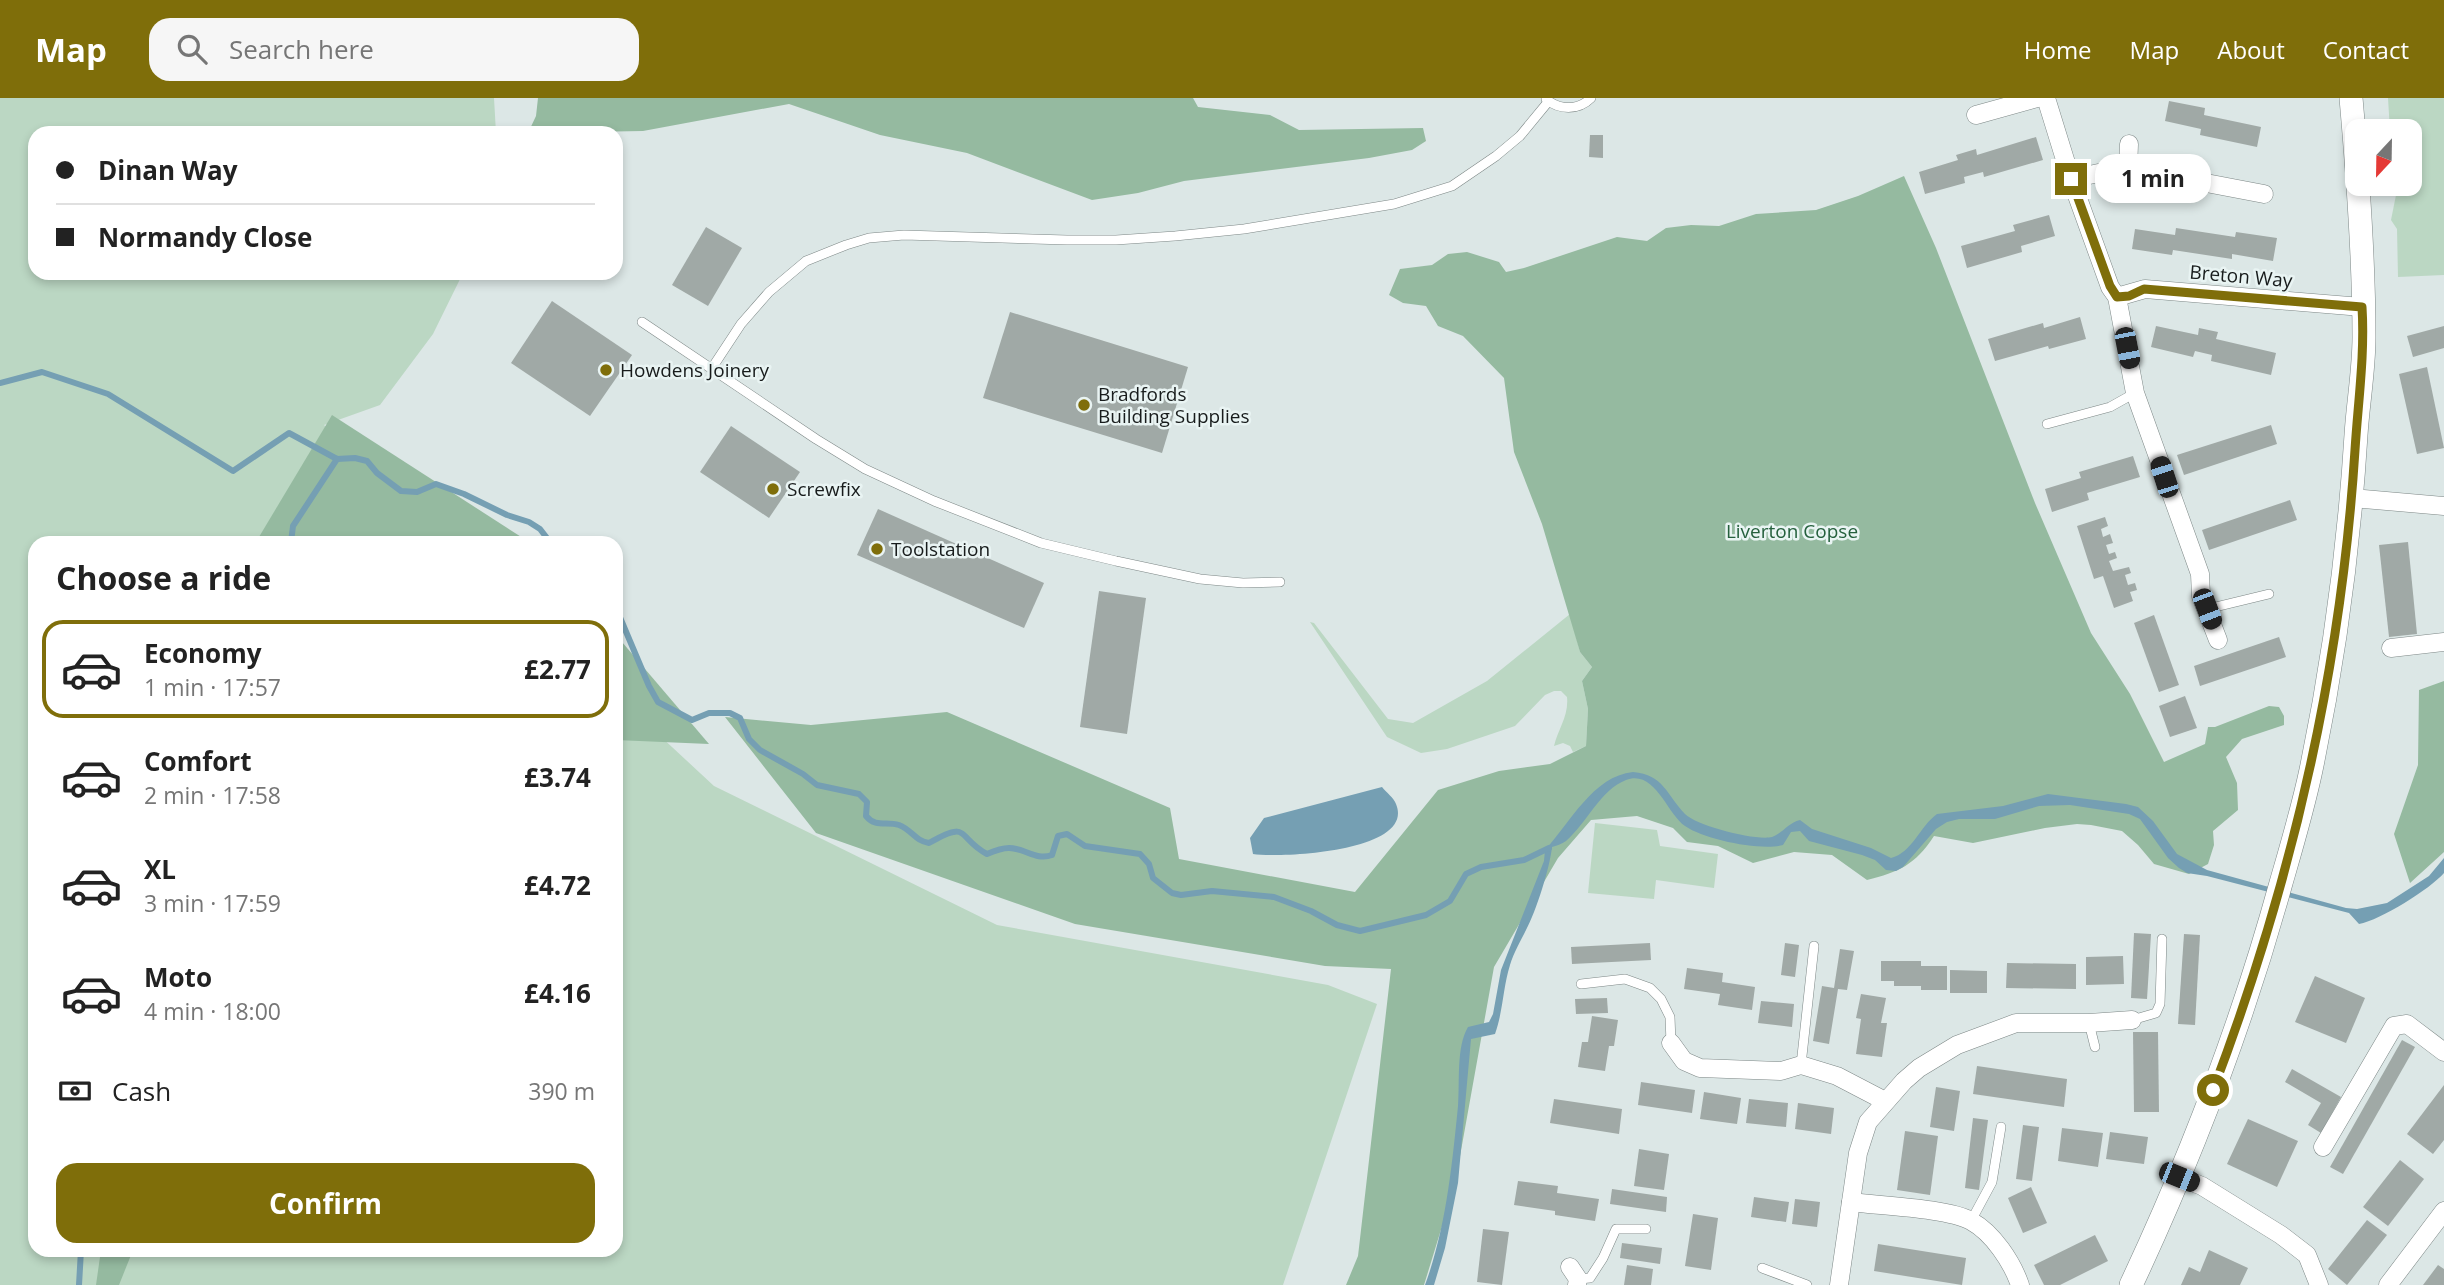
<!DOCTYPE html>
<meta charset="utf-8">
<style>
:root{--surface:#fff;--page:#f6f6f6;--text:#222;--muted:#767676;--line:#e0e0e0;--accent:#7f6e0a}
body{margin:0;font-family:"Open Sans",sans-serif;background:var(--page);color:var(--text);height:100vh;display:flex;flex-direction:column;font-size:26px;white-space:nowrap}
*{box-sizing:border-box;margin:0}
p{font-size:23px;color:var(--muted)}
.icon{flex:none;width:38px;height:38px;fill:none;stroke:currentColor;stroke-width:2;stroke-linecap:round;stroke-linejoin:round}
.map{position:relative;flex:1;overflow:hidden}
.sheet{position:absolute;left:28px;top:438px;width:595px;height:721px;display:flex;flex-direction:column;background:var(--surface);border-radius:21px;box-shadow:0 4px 10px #0003}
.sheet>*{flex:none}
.guide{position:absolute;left:28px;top:28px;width:595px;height:154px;border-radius:21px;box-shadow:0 4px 10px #0003;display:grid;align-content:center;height:154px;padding:0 28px;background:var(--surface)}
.needle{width:46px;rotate:202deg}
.fabs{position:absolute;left:2345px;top:21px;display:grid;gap:14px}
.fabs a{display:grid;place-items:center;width:77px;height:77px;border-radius:14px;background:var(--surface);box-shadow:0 4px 10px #0003;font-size:35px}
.end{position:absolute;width:32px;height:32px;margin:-16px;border:9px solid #7f6e0a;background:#fff;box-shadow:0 0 0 4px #fff}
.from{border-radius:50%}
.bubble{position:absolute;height:49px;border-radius:21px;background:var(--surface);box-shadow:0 4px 10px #0003;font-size:23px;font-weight:700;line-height:49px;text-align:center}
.car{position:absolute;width:21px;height:42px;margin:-21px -10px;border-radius:9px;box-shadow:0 0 5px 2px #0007;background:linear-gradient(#222 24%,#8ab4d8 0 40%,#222 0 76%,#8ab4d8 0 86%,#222 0)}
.guide b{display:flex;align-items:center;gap:24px;height:66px;font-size:26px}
.guide b+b{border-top:2px solid var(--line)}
.guide i{width:18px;height:18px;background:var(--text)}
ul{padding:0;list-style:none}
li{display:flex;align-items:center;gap:21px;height:98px;margin:0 14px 10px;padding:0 14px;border:4px solid transparent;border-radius:21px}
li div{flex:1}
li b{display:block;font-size:26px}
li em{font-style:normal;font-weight:700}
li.on{border-color:var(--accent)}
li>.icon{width:63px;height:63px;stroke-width:1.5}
h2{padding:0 28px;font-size:32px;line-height:84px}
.pay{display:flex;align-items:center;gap:18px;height:77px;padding:0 28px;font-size:26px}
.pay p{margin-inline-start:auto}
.action{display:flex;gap:14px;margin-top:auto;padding:14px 28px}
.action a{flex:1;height:80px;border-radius:21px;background:var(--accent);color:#fff;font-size:28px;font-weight:700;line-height:80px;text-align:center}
header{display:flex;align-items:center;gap:42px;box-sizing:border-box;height:98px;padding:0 35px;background:var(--accent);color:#fff}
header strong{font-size:33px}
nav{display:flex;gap:38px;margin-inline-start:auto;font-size:24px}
.search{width:490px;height:63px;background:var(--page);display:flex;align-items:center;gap:18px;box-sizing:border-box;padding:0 24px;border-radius:21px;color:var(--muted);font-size:26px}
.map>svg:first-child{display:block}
.green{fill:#bbd7c3}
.forest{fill:#95baa0}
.water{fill:#759fb3}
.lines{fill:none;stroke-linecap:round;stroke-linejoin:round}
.stream{stroke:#759fb3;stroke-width:6}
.building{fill:#a0a9a6}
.lane-casing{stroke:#7d8786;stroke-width:10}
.street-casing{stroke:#7d8786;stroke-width:19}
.secondary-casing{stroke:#7d8786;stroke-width:24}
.lane{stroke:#fff;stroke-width:9}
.street{stroke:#fff;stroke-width:18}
.secondary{stroke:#fff;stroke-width:23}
.route{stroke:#7f6e0a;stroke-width:9}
.poi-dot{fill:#7f6e0a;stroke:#e9f4f3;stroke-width:2.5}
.labels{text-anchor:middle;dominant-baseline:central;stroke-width:5;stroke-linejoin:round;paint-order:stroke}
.street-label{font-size:19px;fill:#181c1c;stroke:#e9f4f3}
.poi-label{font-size:19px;fill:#181c1c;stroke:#e9f4f3;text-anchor:start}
.park-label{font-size:19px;fill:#25603d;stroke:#e9f4f3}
</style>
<header>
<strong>Map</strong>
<div class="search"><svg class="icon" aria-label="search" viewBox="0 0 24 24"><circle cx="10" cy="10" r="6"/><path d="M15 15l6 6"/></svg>Search here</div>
<nav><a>Home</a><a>Map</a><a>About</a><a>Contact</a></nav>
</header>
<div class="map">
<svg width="2444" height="1187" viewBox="0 0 2444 1187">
<rect width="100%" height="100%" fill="#dce7e6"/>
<g class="green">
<path d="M0 0H494L496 35H35V175H463L433 236 380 307 324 327 451 444H35V1152H616V597L714 688 997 827 1328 887 1377 906 1283 1187H0Z"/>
<path d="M2388 0H2444V177L2398 179 2397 131 2391 122 2396 97 2395 86H2410V33H2390Z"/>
<path d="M1570 516 1580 554 1592 569 1582 583 1588 611 1586 648 1573 654 1570 648 1563 645 1554 648C1558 631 1569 618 1567 599L1561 593H1554L1545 597 1515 628 1447 651 1421 655 1387 639 1310 524 1314 525 1388 621 1413 625 1487 583Z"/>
<path d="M1595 725 1657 732 1660 748 1718 756 1714 790 1656 782 1654 801 1588 795Z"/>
</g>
<g class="forest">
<path d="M538 0H1193L1198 9 1270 17 1299 32 1423 30 1426 43 1412 52 1369 60 1184 83 1138 95 1092 102 967 55 880 37 789 6 643 33 528 35 536 18Z"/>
<path d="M1904 78 1936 150 2035 405 2091 535 2130 596 2164 664 2205 646 2208 629H2215L2269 608 2279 609 2284 618V627L2242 641 2226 659 2237 685 2238 712 2213 733 2214 747 2208 766 2189 776 2154 766 2138 747 2122 733 2091 727 2077 726 2045 730 1973 745 1934 738C1915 767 1899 774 1867 782L1832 757 1794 754 1753 765 1718 748 1687 744 1673 730 1637 718 1591 722 1558 760 1494 869 1455 1086 1424 1187H1346L1358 1158 1391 871 1325 868 1075 826 816 735 725 619 811 627 947 614 1170 710 1179 761 1355 794 1438 692 1499 673 1550 666 1586 648 1588 611 1582 583 1592 569 1580 554 1542 426 1514 354 1504 280 1463 238 1438 228 1426 208 1403 205 1389 197 1400 171 1432 167 1448 156 1467 154 1499 164 1506 174 1524 170 1617 139 1647 143 1666 130 1691 127 1719 128 1756 116 1816 112 1858 98Z"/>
<path d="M332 317 529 444H256Z"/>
<path d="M616 537 709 646 616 642Z"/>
<path d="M2444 583V754L2410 785 2394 736 2418 667 2419 592Z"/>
<path d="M101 1152H133L119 1187H96Z"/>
</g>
<g class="water">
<path d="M1633 674C1664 677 1666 696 1685 716 1697 728 1756 743 1772 739 1783 735 1788 725 1800 722L1812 731 1871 750 1891 760C1912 755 1920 728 1937 716L2003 708 2048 696 2126 706 2138 709 2153 723 2177 756 2207 772 2346 810 2357 811 2387 805 2429 778 2444 760V775C2430 791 2381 822 2359 826L2349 815 2207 778 2187 775 2179 770 2168 760 2140 721 2129 716 2070 707 2039 708 1995 721H1959L1947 724 1936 731 1903 769 1896 773 1886 772 1875 762 1862 757 1809 743 1800 733 1791 734 1783 747C1761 753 1705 742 1685 728 1667 716 1655 671 1626 682 1600 692 1587 725 1566 743 1562 746 1556 748 1552 749 1550 769 1536 814 1526 832 1520 844 1514 854 1510 867 1503 889 1503 914 1495 936L1471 941 1458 1085 1445 1150 1434 1187H1425C1446 1130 1452 1068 1458 1008 1460 984 1456 949 1468 929L1489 924 1493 916 1501 872 1544 763 1545 752C1570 725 1593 678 1633 674Z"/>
<path d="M1382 689C1386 694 1394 700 1396 706 1416 754 1279 760 1253 756L1250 740 1264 720Z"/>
</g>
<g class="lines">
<g class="stream">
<path d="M0 285 42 274 108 296 233 373 289 335 337 361 355 360 367 363 377 375 401 393 417 394 436 386 464 396 507 417 529 424 540 431 550 444"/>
<path d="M291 444 293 428 337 361"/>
<path d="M616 510 649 588 658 604 692 622 709 615H730L740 620 749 641 760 652 803 676 817 687 859 696 867 704 866 718C876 730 886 723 899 727 912 732 915 743 929 745 970 721 957 740 987 756 994 753 1001 750 1009 750 1025 750 1036 763 1052 757L1058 738 1067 736 1085 748 1140 756 1149 766 1153 780 1172 795 1181 797 1212 793 1274 799 1311 813 1337 827 1360 833 1426 817 1450 803 1466 776 1481 769 1524 762 1549 750"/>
<path d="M79 1187 81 1152"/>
</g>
</g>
<g class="building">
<path d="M2169 3 2205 10 2204 17 2261 29 2257 49 2200 37 2201 31 2165 23Z"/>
<path d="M1590 37H1603V60L1589 59Z"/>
<path d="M2036 39 2043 62 1984 79 1983 74 1964 79 1965 85 1925 96 1919 74 1958 62 1956 57 1976 51 1977 57Z"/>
<path d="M2049 117 2055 138 2021 148 2022 154 1967 170 1961 148 2015 133 2013 127Z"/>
<path d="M706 129 742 150 708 208 672 187Z"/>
<path d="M2176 130 2235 139 2236 134 2277 140 2273 163 2232 156V161L2173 152 2172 157 2132 151 2135 131 2175 137Z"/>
<path d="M552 203 632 257 590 318 511 265Z"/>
<path d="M1010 214 1188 269 1162 355 983 300Z"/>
<path d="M2080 219 2086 241 2049 251 2048 248 1995 263 1988 241 2043 225 2044 230Z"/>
<path d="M2156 228 2198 237 2199 230 2218 234 2216 241 2276 255 2271 277 2211 263 2212 257 2195 253 2193 259 2151 249Z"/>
<path d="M2444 228V250L2413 259 2407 238Z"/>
<path d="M2427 269 2444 350 2417 356 2399 276Z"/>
<path d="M2271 327 2277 346 2184 377 2177 357Z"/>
<path d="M731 328 800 374 769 420 700 374Z"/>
<path d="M2133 358 2140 379 2087 395 2089 402 2052 414 2045 391 2081 380 2079 374Z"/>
<path d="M2290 402 2297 422 2209 452 2202 432Z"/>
<path d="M878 411 1044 485 1024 530 857 457Z"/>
<path d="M2105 419 2108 428 2101 431 2103 439 2110 436 2113 445 2106 447 2109 456 2115 454 2117 460 2109 463 2113 473 2129 469 2131 475 2125 477 2128 487 2135 485 2137 492 2130 494 2133 503 2114 510 2103 478 2094 481 2077 428Z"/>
<path d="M2408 444 2417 536 2389 539 2379 447Z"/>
<path d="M1099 493 1146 500 1127 636 1080 629Z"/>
<path d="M2154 517 2179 587 2159 594 2134 525Z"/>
<path d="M2279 539 2286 559 2200 588 2194 568Z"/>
<path d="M2185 598 2197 630 2170 639 2159 608Z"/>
<path d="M2134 835 2151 836 2147 901 2131 900Z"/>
<path d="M2184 836 2200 837 2195 927 2178 926Z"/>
<path d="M1650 845 1651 862 1572 866 1571 849Z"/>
<path d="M1785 845 1799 847 1795 879 1781 877Z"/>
<path d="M1840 851 1854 853 1847 892 1838 891 1829 946 1813 943 1822 888 1834 890Z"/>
<path d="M2123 858 2124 886 2086 887V859Z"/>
<path d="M1881 863H1921V868H1947V892H1921V888H1894V883H1881Z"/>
<path d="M2007 865 2076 866V891L2006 890Z"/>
<path d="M1687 870 1723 875 1722 884 1755 889 1752 912 1718 907 1720 896 1684 891Z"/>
<path d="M1950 872 1987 873V895H1950Z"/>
<path d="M2315 878 2365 900 2346 945 2295 924Z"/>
<path d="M1861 896 1886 900 1881 925H1887L1882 959 1856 956 1861 921 1856 920Z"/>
<path d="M1607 900 1608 915 1576 916 1575 901Z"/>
<path d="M1761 903 1794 906 1792 929 1758 925Z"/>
<path d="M1592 918 1618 922 1614 948H1609L1605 973 1578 969 1582 944H1588Z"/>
<path d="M2133 934H2158L2159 1014H2134Z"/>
<path d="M2402 942 2415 949 2343 1076 2330 1069Z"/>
<path d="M1977 968 2067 981 2064 1009 1973 996Z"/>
<path d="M2292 971 2341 999 2321 1035 2308 1027 2321 1005 2285 984Z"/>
<path d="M1641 984 1695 992 1692 1015 1638 1007Z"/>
<path d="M2444 987V1042L2433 1056 2407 1036Z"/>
<path d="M1936 989 1960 993 1954 1033 1930 1029Z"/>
<path d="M1704 994 1741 1000 1737 1026 1700 1021Z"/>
<path d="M1554 1001 1622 1011 1619 1036 1550 1025Z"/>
<path d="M1749 1001 1788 1005 1786 1029 1746 1025Z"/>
<path d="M1798 1005 1834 1010 1831 1036 1795 1031Z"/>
<path d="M1973 1020 1988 1022 1979 1092 1965 1090Z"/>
<path d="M2248 1021 2298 1043 2277 1089 2227 1066Z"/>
<path d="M2023 1027 2039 1029 2032 1083 2016 1081Z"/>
<path d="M2062 1030 2103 1035 2098 1069 2058 1063Z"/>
<path d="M1905 1033 1938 1038 1930 1097 1897 1092Z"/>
<path d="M2110 1034 2148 1039 2144 1066 2106 1061Z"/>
<path d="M1639 1051 1669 1056 1664 1092 1634 1088Z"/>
<path d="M2400 1062 2424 1081 2388 1128 2363 1109Z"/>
<path d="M1518 1083 1558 1088 1557 1095 1599 1101 1595 1123 1555 1117V1113L1514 1107Z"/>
<path d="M2031 1089 2047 1125 2023 1135 2008 1100Z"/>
<path d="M1612 1091 1667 1099 1666 1114 1610 1106Z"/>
<path d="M1754 1099 1789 1104 1786 1124 1751 1119Z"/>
<path d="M1795 1101 1820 1104 1817 1129 1792 1126Z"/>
<path d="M1693 1116 1718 1120 1711 1172 1685 1168Z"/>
<path d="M2367 1122 2387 1137 2347 1187 2328 1171Z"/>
<path d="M1483 1131 1509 1134 1502 1187 1477 1184Z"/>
<path d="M2095 1137 2108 1163 2060 1187H2044L2034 1167Z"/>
<path d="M1622 1145 1662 1150 1660 1166 1620 1160Z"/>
<path d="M1878 1146 1966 1160 1962 1187 1874 1173Z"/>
<path d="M2209 1152 2248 1170 2240 1187H2181L2189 1169 2200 1174Z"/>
<path d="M1627 1167 1653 1171 1651 1187H1624Z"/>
<path d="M2438 1167 2444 1171V1187H2423Z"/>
</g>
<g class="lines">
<g class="lane-casing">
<g id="lane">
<path d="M1546 1C1559 12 1578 13 1591 0"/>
<path d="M642 224 816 341 865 371 934 403 1041 445 1116 463 1200 481 1243 485 1280 484"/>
<path d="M712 270 741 226 769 194 806 163 846 147 869 140 904 137 1067 142H1116L1175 138 1244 131 1394 106 1452 88 1496 58 1520 38 1548 4"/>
<path d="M2047 326 2110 309 2135 295"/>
<path d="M2207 511 2269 496"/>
<path d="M1581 886 1625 881 1650 890 1661 901 1670 919 1671 945"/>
<path d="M2132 922 2156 915 2160 906 2162 841"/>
<path d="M2089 925 2095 949"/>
<path d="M1801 967 1814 848"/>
<path d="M1971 1123 1992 1084 2001 1029"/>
<path d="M1762 1170 1807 1187"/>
<path d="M1578 1181 1590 1180 1603 1160 1616 1131H1646"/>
</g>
</g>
<g class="street-casing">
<g id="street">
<path d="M2046 0 2071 81 2110 189 2117 199 2135 295 2195 462 2200 476 2201 498 2218 542"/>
<path d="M1976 17 2037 0"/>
<path d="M2128 72 2129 46"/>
<path d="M2071 81 2117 71 2159 76 2264 96"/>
<path d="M2117 199 2145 191 2362 209"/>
<path d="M2352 400 2444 408"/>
<path d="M2391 550 2444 544"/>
<path d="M1671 945 1684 963 1700 970 1781 973 1801 967 1837 978 1885 1003"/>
<path d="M2323 1049 2394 928 2407 926 2444 954"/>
<path d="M2179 1079 2202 1088 2281 1137 2307 1157 2319 1187"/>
<path d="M1851 1104C1880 1108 1948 1110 1971 1123 1993 1135 2012 1164 2020 1187"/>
<path d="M1570 1169 1578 1181 1577 1187"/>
<path d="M1839 1187 1858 1055 1868 1024 1904 983 1919 970 1957 947 2016 925H2089L2132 922"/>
<path d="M2388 1187 2444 1113"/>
</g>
</g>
<g class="secondary-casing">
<path id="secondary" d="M2131 1187C2192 1057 2243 923 2281 785 2292 747 2303 710 2311 672 2334 562 2349 450 2356 337 2358 305 2364 272 2364 239 2364 160 2358 79 2351 0"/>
</g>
<use href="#lane" class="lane"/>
<use href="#street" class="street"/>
<use href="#secondary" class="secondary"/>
</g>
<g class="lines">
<path class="route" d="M2071 81 2110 188 2117 199 2129 198 2144 191 2362 209C2365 257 2358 304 2355 352 2341 572 2291 787 2213 992"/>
</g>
<g class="poi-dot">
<circle cx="606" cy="272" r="7"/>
<circle cx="1084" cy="307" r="7"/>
<circle cx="773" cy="391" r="7"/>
<circle cx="877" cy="451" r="7"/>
</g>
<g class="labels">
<g class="street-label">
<text transform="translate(2241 178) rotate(5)">Breton Way</text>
</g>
<g class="poi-label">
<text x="620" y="272">Howdens Joinery</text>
<text x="1098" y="296">Bradfords<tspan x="1098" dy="22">Building Supplies</tspan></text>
<text x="787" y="391">Screwfix</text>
<text x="891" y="451">Toolstation</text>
</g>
<g class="park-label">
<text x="1792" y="433">Liverton Copse</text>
</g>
</g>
</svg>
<div class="fabs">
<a><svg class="needle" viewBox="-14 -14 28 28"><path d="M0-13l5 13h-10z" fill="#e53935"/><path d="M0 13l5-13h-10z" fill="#767676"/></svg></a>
</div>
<i class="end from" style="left:2213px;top:992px"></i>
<i class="end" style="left:2071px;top:81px"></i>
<div class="bubble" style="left:2095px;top:56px;width:116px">1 min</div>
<i class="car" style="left:2127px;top:250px;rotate:169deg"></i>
<i class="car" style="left:2164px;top:379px;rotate:342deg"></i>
<i class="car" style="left:2207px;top:511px;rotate:159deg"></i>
<i class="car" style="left:2179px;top:1079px;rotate:112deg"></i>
<div class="guide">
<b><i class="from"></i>Dinan Way</b>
<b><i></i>Normandy Close</b>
</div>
<section class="sheet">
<h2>Choose a ride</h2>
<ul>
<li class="on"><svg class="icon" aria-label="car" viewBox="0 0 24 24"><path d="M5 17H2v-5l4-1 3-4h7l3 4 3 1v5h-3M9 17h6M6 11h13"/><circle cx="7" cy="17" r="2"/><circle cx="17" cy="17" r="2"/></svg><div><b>Economy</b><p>1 min · 17:57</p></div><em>£2.77</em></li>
<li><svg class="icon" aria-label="car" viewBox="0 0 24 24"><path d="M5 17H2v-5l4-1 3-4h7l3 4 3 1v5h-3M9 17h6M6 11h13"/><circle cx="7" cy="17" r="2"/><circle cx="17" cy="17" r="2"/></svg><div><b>Comfort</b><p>2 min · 17:58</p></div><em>£3.74</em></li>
<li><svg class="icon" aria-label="car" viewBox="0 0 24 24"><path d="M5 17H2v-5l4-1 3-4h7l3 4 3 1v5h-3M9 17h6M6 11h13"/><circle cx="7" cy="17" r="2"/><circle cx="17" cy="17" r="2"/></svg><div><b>XL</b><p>3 min · 17:59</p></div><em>£4.72</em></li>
<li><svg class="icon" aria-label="car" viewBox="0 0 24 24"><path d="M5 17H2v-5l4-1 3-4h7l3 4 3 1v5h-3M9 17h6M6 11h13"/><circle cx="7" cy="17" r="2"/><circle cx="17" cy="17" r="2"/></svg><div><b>Moto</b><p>4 min · 18:00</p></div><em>£4.16</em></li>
</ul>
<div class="pay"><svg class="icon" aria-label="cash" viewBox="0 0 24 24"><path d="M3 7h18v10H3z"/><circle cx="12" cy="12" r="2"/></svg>Cash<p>390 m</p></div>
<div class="action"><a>Confirm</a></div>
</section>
</div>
